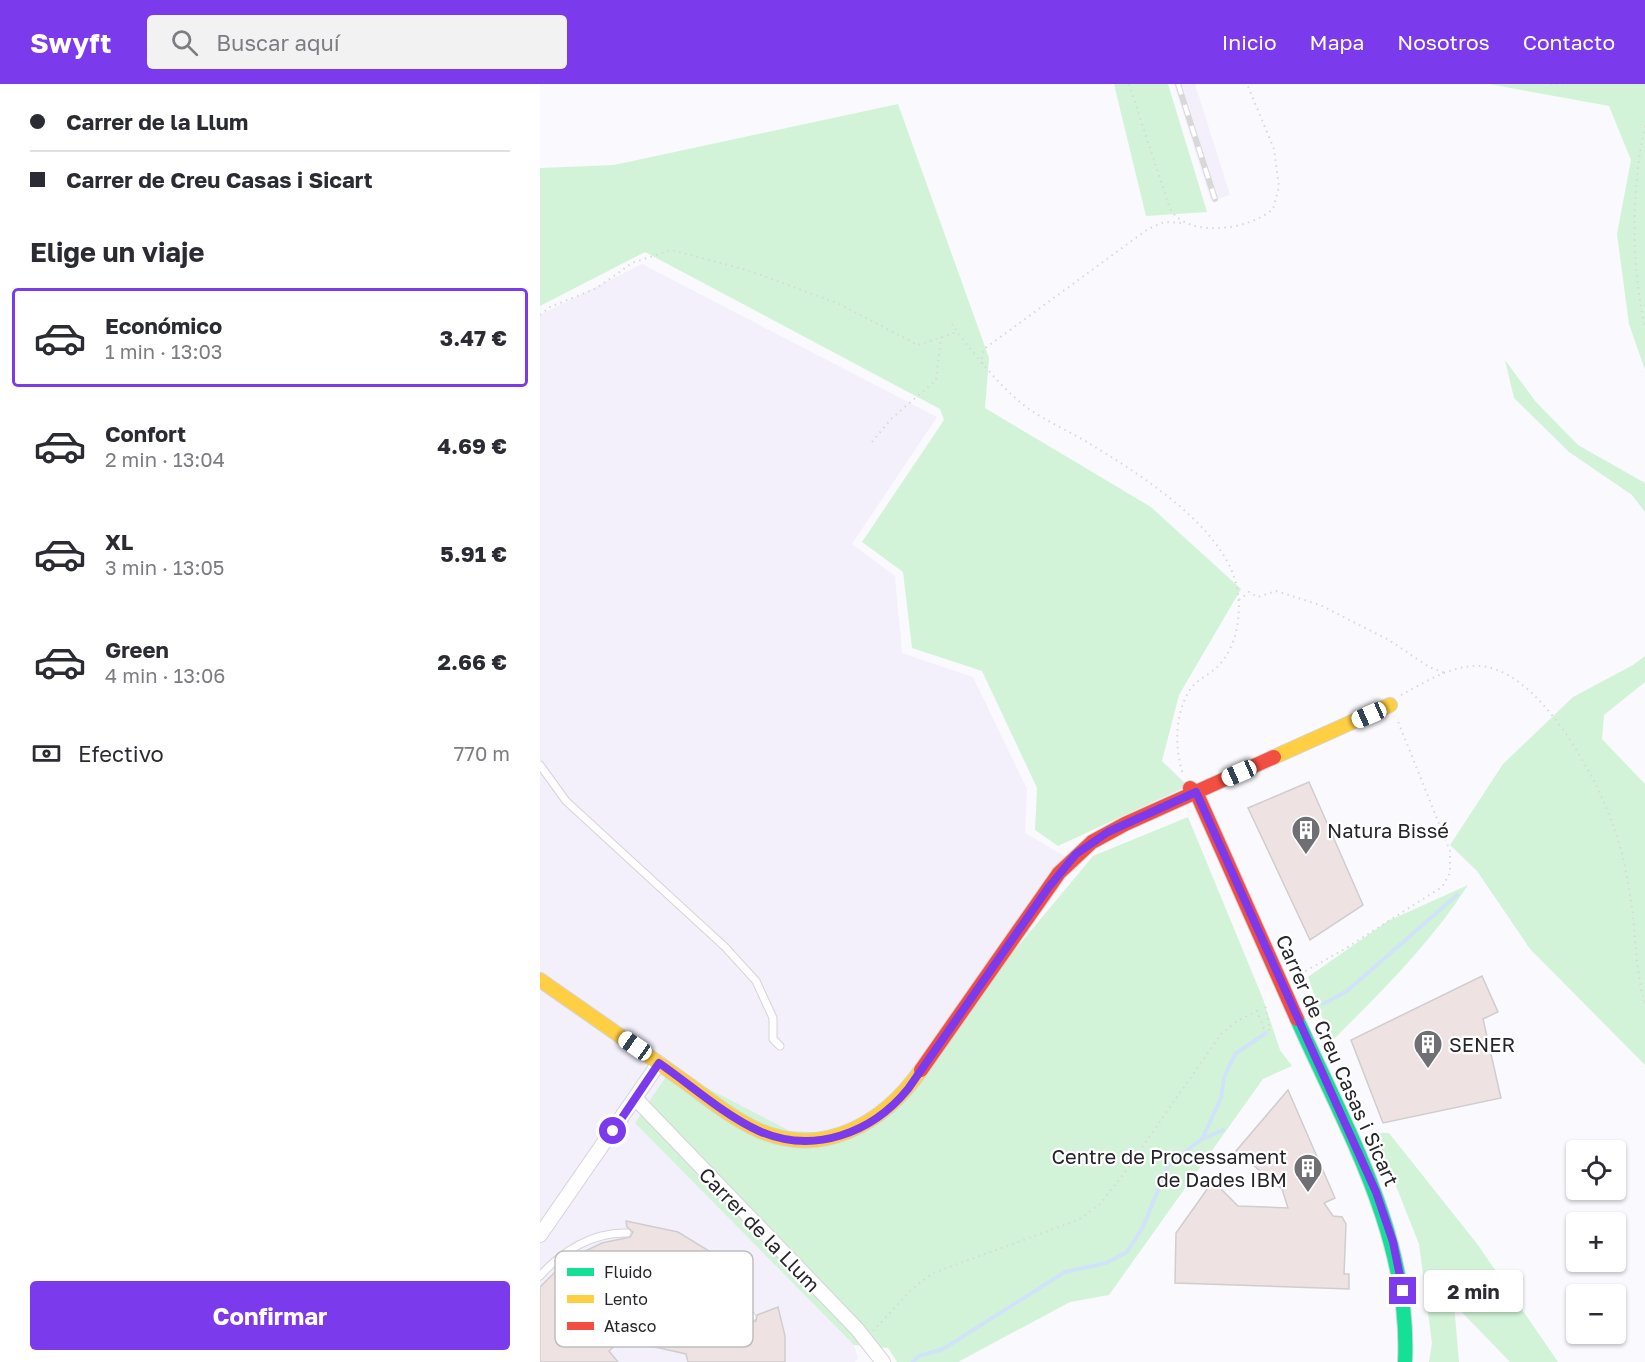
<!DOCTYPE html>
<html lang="es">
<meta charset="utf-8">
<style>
:root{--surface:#fff;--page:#f2f2f3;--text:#2b2b33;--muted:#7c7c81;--line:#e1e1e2;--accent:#7c3aed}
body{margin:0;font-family:"Golos Text",sans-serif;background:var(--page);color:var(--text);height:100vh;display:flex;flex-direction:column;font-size:22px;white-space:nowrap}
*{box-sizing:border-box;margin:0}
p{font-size:20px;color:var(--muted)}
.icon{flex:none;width:33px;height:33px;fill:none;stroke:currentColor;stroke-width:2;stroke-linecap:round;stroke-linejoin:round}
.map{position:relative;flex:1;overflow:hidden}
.details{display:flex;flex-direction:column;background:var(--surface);width:540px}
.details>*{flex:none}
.top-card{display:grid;align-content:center;height:132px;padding:0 30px;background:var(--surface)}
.buttons{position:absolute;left:1026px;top:1056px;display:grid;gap:12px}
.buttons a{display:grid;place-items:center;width:60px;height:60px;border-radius:6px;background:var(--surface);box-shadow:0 2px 4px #0004;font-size:30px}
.end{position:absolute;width:27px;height:27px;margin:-14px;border:8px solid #7c3aed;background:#fff;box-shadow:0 0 0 3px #fff}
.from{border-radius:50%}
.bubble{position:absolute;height:42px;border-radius:6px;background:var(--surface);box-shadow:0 2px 4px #0004;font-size:20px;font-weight:700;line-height:42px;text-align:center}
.car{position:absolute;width:18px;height:36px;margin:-18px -9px;border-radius:8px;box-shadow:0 0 4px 2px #0007;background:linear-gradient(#fff 24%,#345 0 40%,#fff 0 76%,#345 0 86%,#fff 0)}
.top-card b{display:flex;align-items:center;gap:21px;height:57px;font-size:22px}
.top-card b+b{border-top:2px solid var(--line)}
.top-card i{width:15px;height:15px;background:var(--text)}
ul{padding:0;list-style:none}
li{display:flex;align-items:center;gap:18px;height:99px;margin:0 12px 9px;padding:0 18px;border:3px solid transparent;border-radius:6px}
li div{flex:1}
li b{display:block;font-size:22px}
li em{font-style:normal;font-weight:700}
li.active{border-color:var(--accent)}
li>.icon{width:54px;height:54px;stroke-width:1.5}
h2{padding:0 30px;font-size:27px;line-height:72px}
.pay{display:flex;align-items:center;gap:15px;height:66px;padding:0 30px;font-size:22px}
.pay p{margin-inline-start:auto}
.primary-button{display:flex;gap:12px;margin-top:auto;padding:12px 30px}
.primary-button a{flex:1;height:69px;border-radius:6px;background:var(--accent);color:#fff;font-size:24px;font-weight:700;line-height:69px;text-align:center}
header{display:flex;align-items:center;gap:36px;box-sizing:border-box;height:84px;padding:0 30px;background:var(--accent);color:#fff}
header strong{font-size:28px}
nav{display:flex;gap:33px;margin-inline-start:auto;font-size:21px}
.search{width:420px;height:54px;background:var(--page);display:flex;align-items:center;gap:15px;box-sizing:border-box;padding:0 21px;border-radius:6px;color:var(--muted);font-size:22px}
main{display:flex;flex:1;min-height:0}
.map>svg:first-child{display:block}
.built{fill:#f3f0fc}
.green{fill:#d3f3d8}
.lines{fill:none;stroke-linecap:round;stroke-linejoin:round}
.stream{stroke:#d1e3f8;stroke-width:4}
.building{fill:#efe2e3;stroke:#d0cdce;stroke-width:1.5}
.lane-casing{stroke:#d5d4d8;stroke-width:9}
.street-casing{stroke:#d5d4d8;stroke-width:16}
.fast-casing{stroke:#d5d4d8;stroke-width:16}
.slow-casing{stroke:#d5d4d8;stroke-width:16}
.jam-casing{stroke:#d5d4d8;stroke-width:16}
.path{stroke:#d8d8d9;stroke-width:2;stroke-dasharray:1.5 4.5;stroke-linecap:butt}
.lane{stroke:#fefeff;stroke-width:7}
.street{stroke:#fefeff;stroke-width:14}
.fast{stroke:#16e098;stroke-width:14}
.slow{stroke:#ffcf43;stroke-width:14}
.jam{stroke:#f24e42;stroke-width:14}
.rail-casing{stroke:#d8d8d8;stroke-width:6}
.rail{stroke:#fff;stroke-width:4;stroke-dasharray:11;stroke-linecap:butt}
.route{stroke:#7c3aed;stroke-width:8}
.labels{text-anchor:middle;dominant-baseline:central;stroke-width:4.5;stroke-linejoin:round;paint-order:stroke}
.poi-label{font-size:20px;fill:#262529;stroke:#fff;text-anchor:start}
.street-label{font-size:20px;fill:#262529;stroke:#fff}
.key{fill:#fff;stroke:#bebebf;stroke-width:1.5}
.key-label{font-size:16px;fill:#262529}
</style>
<header>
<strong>Swyft</strong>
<div class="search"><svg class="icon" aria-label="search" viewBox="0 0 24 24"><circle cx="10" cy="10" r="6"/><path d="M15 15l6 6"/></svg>Buscar aquí</div>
<nav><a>Inicio</a><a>Mapa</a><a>Nosotros</a><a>Contacto</a></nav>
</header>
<main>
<section class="details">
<div class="top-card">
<b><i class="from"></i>Carrer de la Llum</b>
<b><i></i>Carrer de Creu Casas i Sicart</b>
</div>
<h2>Elige un viaje</h2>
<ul>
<li class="active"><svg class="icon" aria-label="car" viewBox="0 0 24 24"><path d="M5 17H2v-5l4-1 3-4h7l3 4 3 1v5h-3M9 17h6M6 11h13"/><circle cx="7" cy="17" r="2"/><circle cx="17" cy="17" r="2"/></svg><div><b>Económico</b><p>1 min · 13:03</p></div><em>3.47 €</em></li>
<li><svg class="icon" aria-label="car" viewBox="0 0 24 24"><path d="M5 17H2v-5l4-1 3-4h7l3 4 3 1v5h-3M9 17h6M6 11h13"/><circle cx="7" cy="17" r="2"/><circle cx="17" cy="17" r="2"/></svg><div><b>Confort</b><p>2 min · 13:04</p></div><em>4.69 €</em></li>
<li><svg class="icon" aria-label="car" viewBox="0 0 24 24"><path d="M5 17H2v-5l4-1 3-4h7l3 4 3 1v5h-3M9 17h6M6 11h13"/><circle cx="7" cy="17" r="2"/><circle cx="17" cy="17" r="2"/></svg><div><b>XL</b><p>3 min · 13:05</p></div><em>5.91 €</em></li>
<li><svg class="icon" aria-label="car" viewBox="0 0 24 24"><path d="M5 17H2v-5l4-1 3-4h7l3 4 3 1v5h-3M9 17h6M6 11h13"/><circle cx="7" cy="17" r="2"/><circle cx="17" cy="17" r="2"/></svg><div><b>Green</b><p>4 min · 13:06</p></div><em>2.66 €</em></li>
</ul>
<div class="pay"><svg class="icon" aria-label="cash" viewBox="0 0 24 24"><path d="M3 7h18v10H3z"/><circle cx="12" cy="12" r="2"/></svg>Efectivo<p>770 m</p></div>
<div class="primary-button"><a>Confirmar</a></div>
</section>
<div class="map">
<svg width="1105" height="1278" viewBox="0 0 1105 1278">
<rect width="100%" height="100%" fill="#faf9fd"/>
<g class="built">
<path d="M634 0H655L690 111 671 117Z"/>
<path d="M102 180 397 333 312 460 355 492 362 569 433 593 487 705 485 749 526 773 396 959 314 1261 318 1274 315 1278H0V231Z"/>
</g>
<g class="green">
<path d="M574 0H628L667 128 606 132Z"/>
<path d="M949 0H1105V286L1089 240 1077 150 1091 76 1069 22Z"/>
<path d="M358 20 449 274 445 324 611 423 701 505 639 611 622 677 648 702 518 762 495 746 497 704 442 587 372 564 363 488 322 458 404 336 400 325 105 168 0 222V84L74 81Z"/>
<path d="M965 276 996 318 1038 361 1105 399V428L1092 411 1029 368 974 314Z"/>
<path d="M1105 572V598L1064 631 1062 655 1105 700V981L990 865 937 787 910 761 963 680 1033 613 1093 581Z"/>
<path d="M648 733 723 915 740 966 752 982 723 995 569 1211 530 1218 418 1278H357L348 1264 314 1261 95 1039 131 985 250 1047 302 1049 343 1024 553 772Z"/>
<path d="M928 801C891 859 839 910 791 958L768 893 848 837Z"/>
<path d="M835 1049H849L938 1161 1018 1278H970L914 1220 919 1278H889L892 1259 879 1160Z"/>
</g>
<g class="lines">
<g class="stream">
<path d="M783 920 807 907 917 811"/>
<path d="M662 1055 683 1046"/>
<path d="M373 1278 379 1272 403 1265 525 1188 566 1179 587 1168 603 1143 628 1081 662 1055 681 1014 684 994 695 970 726 949"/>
</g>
</g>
<g class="building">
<path d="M769 698 823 821 770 856 708 724Z"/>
<path d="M942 892 958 928 943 935 961 1014 843 1039 811 956Z"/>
<path d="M748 1006 795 1114 784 1119 793 1132 802 1133 806 1140 804 1190H809V1205L635 1199 636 1149 673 1097 698 1122 748 1124 742 1105 696 1067Z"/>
<path d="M86 1137 138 1148 174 1170 170 1177 162 1179 163 1188 185 1205 209 1238 216 1237 217 1231 238 1223 245 1252V1278H148L146 1270 110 1262 111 1258 98 1254 92 1247 69 1267 78 1278H0V1203L22 1181 39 1170 62 1159 90 1153 93 1148 87 1143Z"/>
</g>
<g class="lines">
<g class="lane-casing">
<g id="lane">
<path d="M0 681 26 717 185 863 216 897 233 934V955L240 962"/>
<path d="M167 1182 184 1194 212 1233"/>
<path d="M0 1192C22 1167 53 1148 87 1149"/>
</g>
</g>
<g class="street-casing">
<g id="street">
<path d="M95 1014 317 1245 343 1278"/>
<path d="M0 1151 119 979"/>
</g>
</g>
<g class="fast-casing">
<path id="fast" d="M757 935C806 1045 871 1154 865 1278"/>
</g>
<g class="slow-casing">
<g id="slow">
<path d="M734 673 850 621"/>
<path d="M0 896C46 928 92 960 138 993 164 1011 189 1033 218 1046 283 1075 344 1039 381 986"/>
</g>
</g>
<g class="jam-casing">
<g id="jam">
<path d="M650 704 656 708 757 935"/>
<path d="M381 986 519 789 552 758 585 740 734 673"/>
</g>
</g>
<g class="path">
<path d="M589 0 630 125C649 155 709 146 733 125L739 103 734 65 707 0"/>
<path d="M1010 0H1023"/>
<path d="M1105 42C1091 106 1091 179 1105 244"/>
<path d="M0 231 10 223 57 204 92 179 131 166 207 186 297 219 378 261 417 248"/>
<path d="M412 240C429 265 458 300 481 319 501 335 525 345 547 358 596 388 672 435 693 490 704 519 700 562 676 584 667 592 655 597 649 607 634 633 635 664 643 691"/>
<path d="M443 280 441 277 444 265 608 145 624 138 642 139"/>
<path d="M332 358 351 335 396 296 401 253"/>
<path d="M699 516 709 508 718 513 736 507 780 521 849 556 889 583 905 589"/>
<path d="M861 611C884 599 909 582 937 582 997 582 1056 692 1073 741 1082 764 1087 791 1091 816 1096 850 1095 887 1105 920"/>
<path d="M755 893 803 866 902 803 910 789V767L857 635"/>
<path d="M333 1247 372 1205 393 1189 538 1136 560 1120 582 1092 681 950 697 937 717 927 724 944 730 946 725 921"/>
</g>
<use href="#lane" class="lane"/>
<use href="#street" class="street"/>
<use href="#fast" class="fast"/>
<use href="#slow" class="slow"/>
<use href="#jam" class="jam"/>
<g class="rail-casing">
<path id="rail" d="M638 0 675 115"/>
</g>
<use href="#rail" class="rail"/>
</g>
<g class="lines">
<path class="route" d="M73 1047 119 979C151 1001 184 1031 219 1047 274 1071 332 1049 368 1005L508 804 536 770 568 748 656 708 836 1108 853 1158 863 1207"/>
</g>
<defs>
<g id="building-pin" transform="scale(1.5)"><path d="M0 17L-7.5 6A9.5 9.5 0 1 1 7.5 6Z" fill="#706f73" stroke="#fff"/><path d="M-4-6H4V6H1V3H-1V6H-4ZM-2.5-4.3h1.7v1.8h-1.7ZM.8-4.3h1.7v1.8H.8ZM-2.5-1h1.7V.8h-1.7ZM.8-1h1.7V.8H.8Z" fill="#fff"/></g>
</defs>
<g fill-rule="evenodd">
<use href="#building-pin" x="766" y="746"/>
<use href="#building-pin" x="888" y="960"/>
<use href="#building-pin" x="768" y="1084"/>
</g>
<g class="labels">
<g class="poi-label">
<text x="787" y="746">Natura Bissé</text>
<text x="909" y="960">SENER</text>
<text x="747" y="1072" text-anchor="end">Centre de Processament<tspan x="747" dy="23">de Dades IBM</tspan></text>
</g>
<g class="street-label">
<text transform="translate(798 976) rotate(66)">Carrer de Creu Casas i Sicart</text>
<text transform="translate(220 1145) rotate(46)">Carrer de la Llum</text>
</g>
</g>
<rect x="15" y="1167" width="198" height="96" rx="9" class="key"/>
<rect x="27" y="1184" width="27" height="8" fill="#16e098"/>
<rect x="27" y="1211" width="27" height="8" fill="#ffcf43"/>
<rect x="27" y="1238" width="27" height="8" fill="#f24e42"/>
<g class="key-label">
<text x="64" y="1194">Fluido</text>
<text x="64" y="1221">Lento</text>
<text x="64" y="1248">Atasco</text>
</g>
</svg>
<div class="buttons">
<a><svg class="icon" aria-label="locate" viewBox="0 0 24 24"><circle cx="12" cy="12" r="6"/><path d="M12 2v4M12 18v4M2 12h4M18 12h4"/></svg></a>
<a>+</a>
<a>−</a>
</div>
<i class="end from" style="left:73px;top:1047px"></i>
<i class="end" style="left:863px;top:1207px"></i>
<div class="bubble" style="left:884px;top:1186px;width:99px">2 min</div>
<i class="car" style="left:829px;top:631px;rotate:246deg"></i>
<i class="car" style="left:699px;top:689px;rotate:246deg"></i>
<i class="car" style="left:95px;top:962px;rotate:305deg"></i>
</div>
</main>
